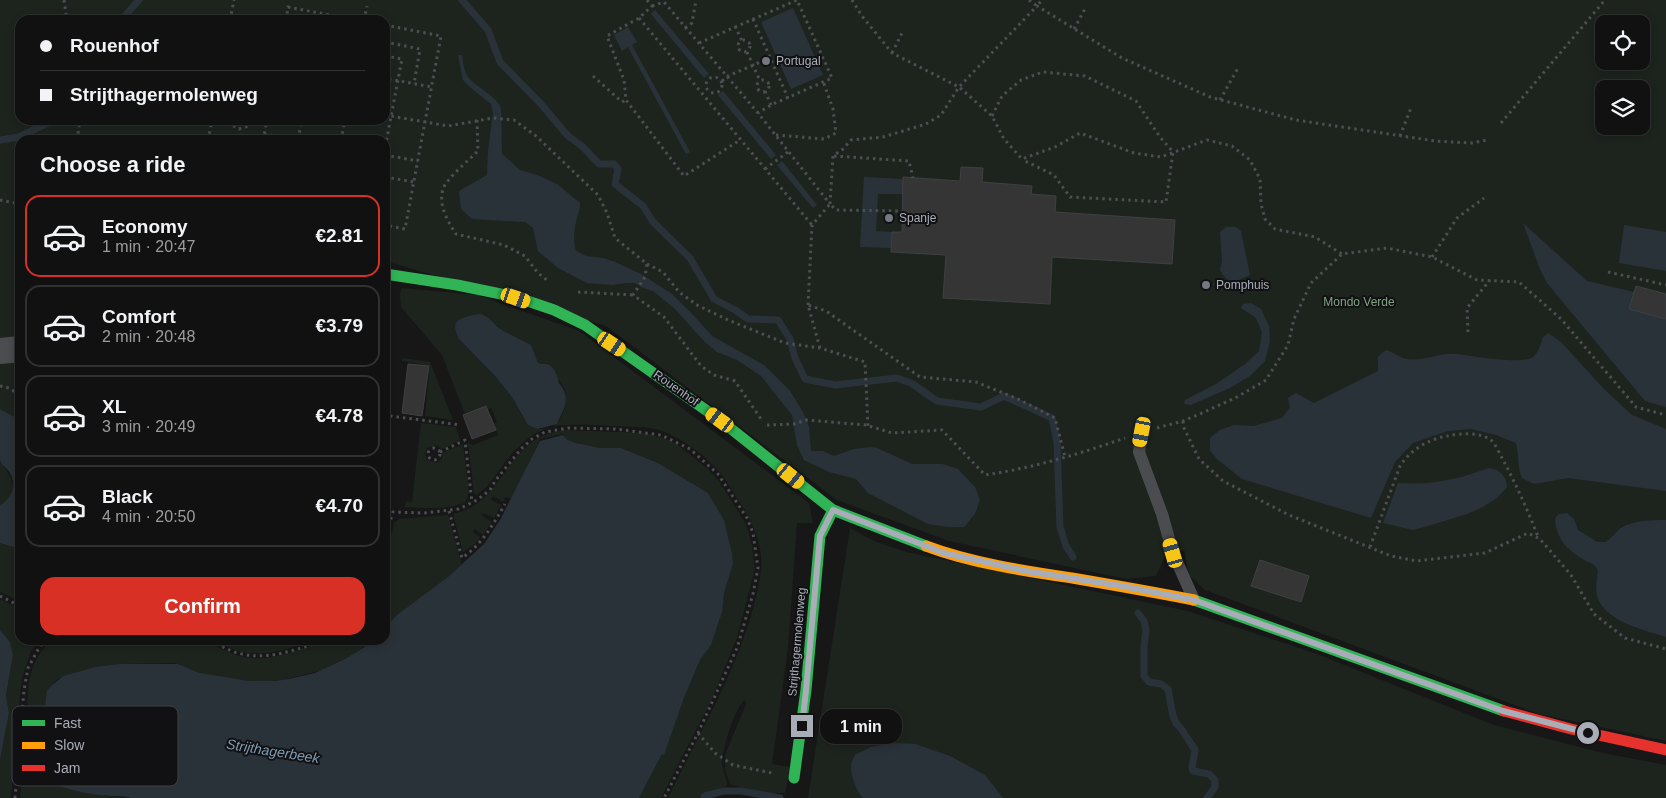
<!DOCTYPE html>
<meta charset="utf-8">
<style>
:root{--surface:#111;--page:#1a1a1a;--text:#f1f3f6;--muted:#9c9d9f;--line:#303131;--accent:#d93025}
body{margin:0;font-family:Arial,sans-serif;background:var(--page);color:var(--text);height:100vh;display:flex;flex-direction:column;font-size:19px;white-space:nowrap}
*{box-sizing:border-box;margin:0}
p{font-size:16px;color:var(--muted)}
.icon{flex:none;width:28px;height:28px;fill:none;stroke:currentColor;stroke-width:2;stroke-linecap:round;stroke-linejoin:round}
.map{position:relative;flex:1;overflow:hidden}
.drawer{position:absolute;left:15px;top:135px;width:375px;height:510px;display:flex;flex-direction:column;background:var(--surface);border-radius:15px;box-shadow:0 2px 8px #0003,0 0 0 1px var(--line)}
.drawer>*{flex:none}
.guide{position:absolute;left:15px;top:15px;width:375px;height:110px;border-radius:15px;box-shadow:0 2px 8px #0003,0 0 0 1px var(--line);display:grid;align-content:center;height:110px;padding:0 25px;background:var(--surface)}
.fabs{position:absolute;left:1595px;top:15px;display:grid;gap:10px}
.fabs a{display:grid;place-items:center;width:55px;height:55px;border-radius:10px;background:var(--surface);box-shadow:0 2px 8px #0003,0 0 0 1px var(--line);font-size:25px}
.end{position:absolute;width:22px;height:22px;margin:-11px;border:6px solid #a8adb8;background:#111;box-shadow:0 0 0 2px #111}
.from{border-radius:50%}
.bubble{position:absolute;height:35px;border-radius:15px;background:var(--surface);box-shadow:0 2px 8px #0003,0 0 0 1px var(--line);font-size:16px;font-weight:600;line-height:35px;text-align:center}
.car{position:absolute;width:15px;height:30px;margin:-15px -8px;border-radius:6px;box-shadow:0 0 4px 1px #0007;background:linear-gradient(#f5c518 24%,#345 0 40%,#f5c518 0 76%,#345 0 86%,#f5c518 0)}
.guide b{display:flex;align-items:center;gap:18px;height:48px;font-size:19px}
.guide b+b{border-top:1px solid var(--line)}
.guide i{width:12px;height:12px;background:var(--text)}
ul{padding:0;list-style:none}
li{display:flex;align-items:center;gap:15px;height:82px;margin:0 10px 8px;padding:0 15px;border:2px solid var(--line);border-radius:15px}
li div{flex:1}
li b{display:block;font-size:19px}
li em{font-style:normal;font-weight:600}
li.on{border-color:var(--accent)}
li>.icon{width:45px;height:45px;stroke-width:1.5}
h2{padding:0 25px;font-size:22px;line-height:60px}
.button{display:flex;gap:10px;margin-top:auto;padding:10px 25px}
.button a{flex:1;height:58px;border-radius:15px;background:var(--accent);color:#fff;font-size:20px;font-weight:600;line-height:58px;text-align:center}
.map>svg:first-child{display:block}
.green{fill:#1d241e;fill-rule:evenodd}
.water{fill:#2a3239}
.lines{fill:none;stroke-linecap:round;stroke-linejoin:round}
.stream{stroke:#2a3239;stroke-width:7}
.building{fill:#353536;stroke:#3f4043}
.path{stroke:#4d4e52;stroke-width:3;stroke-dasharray:2.5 4;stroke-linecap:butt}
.lane{stroke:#4b4c50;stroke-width:12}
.street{stroke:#4b4c50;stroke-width:26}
.fast{stroke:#30b455;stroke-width:11}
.slow{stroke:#ff9f0a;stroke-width:11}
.jam{stroke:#e5322d;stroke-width:11}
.route{stroke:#a8adb8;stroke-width:6}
.poi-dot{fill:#757880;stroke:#111113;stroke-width:2}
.labels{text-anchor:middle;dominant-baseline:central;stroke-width:4;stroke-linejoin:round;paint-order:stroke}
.poi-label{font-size:12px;fill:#a8adb8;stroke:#111113;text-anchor:start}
.park-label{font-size:12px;fill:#7fa381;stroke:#111113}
.street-label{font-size:12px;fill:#a8adb8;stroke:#111113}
.water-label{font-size:14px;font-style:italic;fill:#7f9bb3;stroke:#111113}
.key{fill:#111113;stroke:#3e4045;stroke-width:1}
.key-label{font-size:14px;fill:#a8adb8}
</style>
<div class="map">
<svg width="1666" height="798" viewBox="0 0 1666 798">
<rect width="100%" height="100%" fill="#171717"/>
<g class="green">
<path d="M0 0H1666V741L1539 714 1205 590 1189 575 1184 550 1165 556 1156 576 1126 579 949 541 837 500 606 326 385 261V140H20V341L0 343ZM20 20H385V120H20ZM1604 24H1641V61H1604ZM1604 89H1641V126H1604Z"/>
<path d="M402 288 477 295 579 331 809 503 813 523H797L788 648 772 764 790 767 785 793H768L731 785 725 771V755L746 704 745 700C735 706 722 750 722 763 723 771 727 778 727 786L712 791 701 798H668C703 725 748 654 761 572 764 548 753 523 741 504 734 494 728 482 720 473 706 455 676 434 655 429 641 426 627 427 613 426 593 425 573 424 553 426 563 420 568 401 565 390 563 383 545 366 537 363L531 345 501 330 484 314 459 339 496 377 512 397 525 420 538 429H546C524 436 508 458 495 476 489 484 485 490 476 495L474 493 468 443 473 445 498 435 493 424 497 422 491 408 488 409 486 406 465 414 442 355 401 307 400 294Z"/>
<path d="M403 358 430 362 453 420 425 416 430 366 402 361Z"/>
<path d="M0 360 20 361V420L0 409Z"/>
<path d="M421 423 456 427 460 440 442 449 436 445 427 448 425 454 427 460 437 463 442 459V453L463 444 469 492 465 503C443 510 427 508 405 507L406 501 412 502Z"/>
<path d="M565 430 644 433 663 438 675 443 708 469 719 481 746 524 752 545 755 569 737 638 711 701 661 798H639L662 754H664L684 698 700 660 711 644 719 622 724 593 733 564 732 553 724 520 708 493 658 463 621 448H600L576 443 568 440 563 434 540 439 528 466 511 499 505 497 503 502 493 496 491 500 501 505 494 518 483 513 482 516 492 522 483 535 475 529 473 532 480 537 475 544 463 552 453 514C497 504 502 462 535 440 544 434 554 432 565 430Z"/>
<path d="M0 461C11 477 23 491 0 505Z"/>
<path d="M448 515 462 565C437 587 408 604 385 627V565L394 523 399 519Z"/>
<path d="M850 528 874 541 906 552 1188 611 1317 654 1494 725 1603 753 1666 765V798H808Z"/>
<path d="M0 543 20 549V601L0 592Z"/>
<path d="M0 599 20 609V640H41L31 651 22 678 19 705 11 798H0V760L9 713 6 695 13 655 10 642 0 630Z"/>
<path d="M52 640H206C261 675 281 651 334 640 346 638 361 640 373 640L354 654 323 670 282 680 262 682 232 679 200 673 175 663 119 664 95 667 63 676 57 679 47 691 44 728 43 768 59 786 95 795 131 798H20L29 681C33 664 39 651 52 640Z"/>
<path d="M216 640H316C281 651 249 664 216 640Z"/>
</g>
<g class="water">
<path d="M793 8 823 75 791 89 761 22Z"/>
<path d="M655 10 709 74 704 78 651 14Z"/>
<path d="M628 27 637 42 632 45 690 152 686 154 628 47 622 51 614 35Z"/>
<path d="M458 55H462C463 60 463 66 465 71 471 87 494 92 501 108L502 154 520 170 537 175 557 184 580 203C581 210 577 215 576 222 574 230 573 243 576 251L586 256 603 258 615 262 641 274 672 294 695 317 712 336 764 365 790 391 803 412 809 427 811 451H823L834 456 854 449 870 447 877 448 912 464H942L958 469 975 487 980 500 975 514 964 527H948L928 524 868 493 856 479 829 472 804 460 797 445 792 415 761 376 737 360 717 352 704 341 674 308 653 291 643 288 635 283H626L613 285 587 283 558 268 538 251 533 228 525 222 472 219 461 209 459 191 487 175 488 151 493 113 491 104 471 88 463 80Z"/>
<path d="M723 91 776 155 771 159 718 95Z"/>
<path d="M782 161 817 205 813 208 777 165Z"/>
<path d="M864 177 903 179V194H878L876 231 892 232 891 248 860 247Z"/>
<path d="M1523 223 1587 281 1634 292 1630 309 1666 319V407L1645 401 1547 283 1540 269Z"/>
<path d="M1624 225 1666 232V271L1619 263Z"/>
<path d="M1226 227H1236L1241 231 1250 275C1236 281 1229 287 1220 270L1222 261 1220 232Z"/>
<path d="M1251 303 1261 309 1269 326 1270 341 1265 361 1250 376 1230 388 1191 405 1184 404 1185 400 1216 384 1245 364 1259 351 1262 332 1256 318 1241 308 1243 304Z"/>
<path d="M479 314C490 315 493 325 502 330 511 335 521 340 531 345L538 363C540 364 543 364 546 364 555 366 557 376 559 383 572 398 564 408 557 424L538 429 528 425 512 397 496 377 459 339C449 319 461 318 479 314Z"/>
<path d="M1548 333 1561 342 1604 389 1632 415 1666 429V491L1568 478 1534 484 1522 478C1517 466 1519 455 1516 443L1496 435 1471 429 1448 431 1413 443 1395 462 1371 518 1242 479 1217 459 1210 450V438L1220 430 1234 425 1254 426 1282 418 1290 407 1288 398 1296 393 1314 403 1378 371V357L1386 350C1393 352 1400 358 1407 359 1424 362 1440 352 1457 354 1473 356 1521 365 1533 357 1539 352 1541 343 1543 337Z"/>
<path d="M0 409 20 420V549L0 543V505C14 497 18 482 7 469 4 466 1 464 0 460 0 448 0 422 0 409Z"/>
<path d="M563 435 568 440 576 443 600 448H621L658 463 708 493 724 520 732 553 733 564 724 593 722 612 711 645 700 660 684 698 664 755 662 754 639 798H131C120 795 108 797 97 795 85 793 58 788 49 780 36 768 45 715 46 697L47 691 50 687 63 676 95 667 119 664H178L200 673 249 681H275L289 679 315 673 345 659 363 648 373 640H385V627L397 615 449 576 484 544 500 520 540 441Z"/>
<path d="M1489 468C1499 469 1507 476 1507 487L1497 498 1483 507 1467 514 1428 526 1413 530 1383 523 1398 483C1433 485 1456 480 1489 468Z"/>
<path d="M1567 513 1574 519 1578 530 1597 542H1606C1611 538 1616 532 1621 528 1634 520 1652 520 1666 520V637C1644 630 1611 623 1599 601 1594 592 1597 580 1598 570 1595 564 1592 564 1586 561 1568 551 1556 539 1555 518L1559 514Z"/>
<path d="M0 630 10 642 13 655 6 695 9 713 0 760Z"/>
<path d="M894 743 915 744 950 756 985 775 1003 798H863C857 792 851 777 851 767 851 763 853 759 855 755L871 747Z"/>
</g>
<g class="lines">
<g class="stream">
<path d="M462 0 488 30 500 62 542 105 567 135 583 147 599 164H614L618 169 615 184 643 206 653 222 690 258 714 299 735 310 748 319 778 320 790 339 795 358 805 379 835 385 897 378 911 383 937 401 981 407 1004 396 1052 418 1057 442 1060 527 1066 546 1073 557"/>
<path d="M121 20 139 0"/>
<path d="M0 140 19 137 54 120"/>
<path d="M1138 613 1144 621 1146 630 1144 646V676L1149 682 1161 684 1168 689 1173 716 1176 723 1182 730 1195 750 1192 768 1193 771 1209 774 1215 780V787L1207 798"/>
<path d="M704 798 705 796 724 791H741L780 798"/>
</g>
</g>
<g class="building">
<path d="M961 167 983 168 982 182 1032 186 1031 194 1056 196 1055 212 1175 220 1172 264 1052 257 1050 304 943 298 946 255 891 252 892 232H902L903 177 960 181Z"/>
<path d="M1636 286 1666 294V319L1629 309Z"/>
<path d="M408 364 429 366 422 416 402 413Z"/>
<path d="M486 406 496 430 472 439 463 415Z"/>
<path d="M1260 560 1309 576 1301 602 1251 586Z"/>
</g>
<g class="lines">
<g class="path">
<path d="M64 0 67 20"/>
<path d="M647 0 652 6 639 18 607 36 624 80 626 100 684 176 740 140"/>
<path d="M852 0 862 16 892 53 959 87 992 116 1004 139 1022 159 1055 147 1080 133 1134 153 1161 157 1207 140 1232 146 1250 160 1260 179 1261 204 1265 219 1275 229 1315 237 1342 254"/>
<path d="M1029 0 1037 6 1042 0"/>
<path d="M652 6 664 2 758 113 830 204"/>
<path d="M639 18 812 225"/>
<path d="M753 19 788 98"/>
<path d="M230 20 234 0"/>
<path d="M286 20 288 7 356 20"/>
<path d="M364 20 367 6"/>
<path d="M385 25 441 36 405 229 385 225"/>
<path d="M735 26 742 41"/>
<path d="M685 28 692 23 696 0"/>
<path d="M1074 29 1086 7"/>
<circle cx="744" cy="46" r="6"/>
<path d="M385 42 420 49 414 84"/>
<path d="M699 43 797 0 832 78 771 105 758 113"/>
<path d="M747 52 760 81"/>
<path d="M892 53 902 33"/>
<path d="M385 56 402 59 385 148"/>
<path d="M385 69C390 74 390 80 385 86"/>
<path d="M593 76 622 102 626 100"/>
<circle cx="714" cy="85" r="8"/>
<path d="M389 79 432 87"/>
<circle cx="763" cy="86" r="6"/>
<path d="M722 81 728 76 770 58"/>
<path d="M765 91 771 105"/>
<path d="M1220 100 1238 68"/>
<path d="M385 115 448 126 493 118 514 120 536 136 598 195 607 213 615 238 647 264 645 277 633 295 664 317 701 366 714 375 735 381 761 419"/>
<path d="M992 116 1002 96 1021 80 1043 72 1085 76 1136 101 1160 137 1173 152 1166 202 1070 197 1054 175 1023 160"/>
<path d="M233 120 232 125 239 129 248 126 249 120"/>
<path d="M477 120 478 151C470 159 446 179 443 189 438 205 448 222 456 234L504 245 525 256 538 273 547 280"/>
<path d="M1501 123 1605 0"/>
<path d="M264 134 301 140"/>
<path d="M776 135 824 139 836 133 833 109 823 81"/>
<path d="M1400 136 1411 108"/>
<path d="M298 139 302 120"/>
<path d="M77 140 80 120"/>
<path d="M208 140 212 120"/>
<path d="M263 140 267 120"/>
<path d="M341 140 345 120"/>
<path d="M385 155 418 161"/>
<path d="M834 156 909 161 913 178"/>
<path d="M765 169 788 152"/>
<path d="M385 177 414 182"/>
<path d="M0 200 20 204"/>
<path d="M830 204 833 156 843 149 851 140 883 137 926 124 941 115 959 87 1037 6 1122 58 1210 97 1296 120 1435 141 1471 143 1487 140"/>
<path d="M1432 257 1457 218 1484 198"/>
<path d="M647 264 663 272 679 292 697 305 728 320 785 343 820 348 865 362 868 426"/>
<path d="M1608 272 1666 285"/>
<path d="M578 292 633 295"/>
<path d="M808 305 812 225 830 204 836 210 902 211"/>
<path d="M1468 332 1467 308 1490 280"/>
<path d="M820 348 808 305 826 311 920 377 976 382 1018 399 1055 418 1065 457"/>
<path d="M0 386 9 388 20 395"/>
<path d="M390 416 461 425"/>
<path d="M1183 421V426L1199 459 1223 481 1289 515 1391 556 1417 561 1485 553 1528 533 1540 539 1571 575 1594 614 1625 638 1666 649"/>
<path d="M767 425 794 424 806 420 866 425 892 433 942 430 985 475C1033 468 1079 454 1125 438"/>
<path d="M1157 428 1183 421 1202 413 1237 397 1266 380 1288 345 1294 319 1311 283 1342 254 1387 248 1432 257 1477 280 1519 282 1561 319 1636 407 1666 415"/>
<circle cx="434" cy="454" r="6"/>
<path d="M440 452 465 440 472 503"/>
<path d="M449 511 462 558C482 544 493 525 505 504"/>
<path d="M385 538 393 512 424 513 459 509 477 500 490 490 495 481 521 449 532 439 545 432 568 428 616 429 661 435 690 449 718 474 747 518 753 533 758 568 753 594 737 648 698 733 664 798"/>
<path d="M1370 547 1400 466C1410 450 1429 439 1447 436 1460 433 1482 432 1492 441 1496 445 1499 453 1502 458 1516 484 1528 511 1539 539"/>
<path d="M0 596 20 606"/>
<path d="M211 640C252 668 284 653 326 640"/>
<path d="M698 733 715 753 733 765 772 773"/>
<path d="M15 798 24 690 28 668 40 646 47 640"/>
</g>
<path class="lane" d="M1142 432 1139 452 1162 514 1173 553 1194 600"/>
<path class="street" d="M0 351 20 349"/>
<g class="fast">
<path d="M385 274 457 285 516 297 554 310 585 325 720 420 833 510 926 546"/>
<path d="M1194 600 1504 711"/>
<path d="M794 778 806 690 820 536 833 510"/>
</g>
<path class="slow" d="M926 546C971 563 1025 571 1072 578 1113 585 1153 592 1194 600"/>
<path class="jam" d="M1504 711 1571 729 1666 750"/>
</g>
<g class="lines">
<path class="route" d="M802 726 806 690 820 536 833 510 944 553 1026 571 1122 586 1194 600 1503 711 1588 733"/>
</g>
<g class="poi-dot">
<circle cx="766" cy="61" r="5"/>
<circle cx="889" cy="218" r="5"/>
<circle cx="1206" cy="285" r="5"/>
</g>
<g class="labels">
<g class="poi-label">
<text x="776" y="61">Portugal</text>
<text x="899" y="218">Spanje</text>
<text x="1216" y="285">Pomphuis</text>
</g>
<g class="park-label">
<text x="1359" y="302">Mondo Verde</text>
</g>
<g class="street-label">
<text transform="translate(676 388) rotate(35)">Rouenhof</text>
<text transform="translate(797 642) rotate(-85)">Strijthagermolenweg</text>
</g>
<g class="water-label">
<text transform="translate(273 751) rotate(9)">Strijthagerbeek</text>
</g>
</g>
<rect x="12" y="706" width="166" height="80" rx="8" class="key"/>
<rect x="22" y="720" width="23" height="6" fill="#30b455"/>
<rect x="22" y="742" width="23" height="7" fill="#ff9f0a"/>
<rect x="22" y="765" width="23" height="6" fill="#e5322d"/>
<g class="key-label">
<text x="54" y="728">Fast</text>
<text x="54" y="750">Slow</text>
<text x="54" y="773">Jam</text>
</g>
</svg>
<div class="fabs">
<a><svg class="icon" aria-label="locate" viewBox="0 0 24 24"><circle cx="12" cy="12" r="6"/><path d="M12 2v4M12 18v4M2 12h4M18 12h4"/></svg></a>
<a><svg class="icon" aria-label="layers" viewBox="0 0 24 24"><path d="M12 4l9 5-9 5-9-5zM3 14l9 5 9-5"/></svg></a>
</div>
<i class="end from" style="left:1588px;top:733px"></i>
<i class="end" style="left:802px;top:726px"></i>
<div class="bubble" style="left:820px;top:709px;width:82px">1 min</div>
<i class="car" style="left:516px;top:298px;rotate:109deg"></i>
<i class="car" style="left:612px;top:344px;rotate:124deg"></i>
<i class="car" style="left:720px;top:420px;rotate:306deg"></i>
<i class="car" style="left:1142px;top:432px;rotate:191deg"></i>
<i class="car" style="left:791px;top:476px;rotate:129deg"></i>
<i class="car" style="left:1173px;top:553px;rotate:344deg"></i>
<div class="guide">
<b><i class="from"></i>Rouenhof</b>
<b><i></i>Strijthagermolenweg</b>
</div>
<section class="drawer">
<h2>Choose a ride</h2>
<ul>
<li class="on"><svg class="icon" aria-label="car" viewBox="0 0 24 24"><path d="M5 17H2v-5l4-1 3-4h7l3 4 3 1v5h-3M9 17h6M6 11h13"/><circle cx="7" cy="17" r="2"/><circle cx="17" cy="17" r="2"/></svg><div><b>Economy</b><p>1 min · 20:47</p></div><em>€2.81</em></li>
<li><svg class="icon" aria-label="car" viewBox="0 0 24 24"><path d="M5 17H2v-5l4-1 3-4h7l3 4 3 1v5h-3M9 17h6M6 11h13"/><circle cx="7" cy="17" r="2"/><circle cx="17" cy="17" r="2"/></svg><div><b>Comfort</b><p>2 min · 20:48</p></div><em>€3.79</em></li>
<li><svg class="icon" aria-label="car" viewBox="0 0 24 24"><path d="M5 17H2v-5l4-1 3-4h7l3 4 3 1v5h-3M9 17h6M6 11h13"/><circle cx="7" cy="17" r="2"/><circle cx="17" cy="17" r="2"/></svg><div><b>XL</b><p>3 min · 20:49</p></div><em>€4.78</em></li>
<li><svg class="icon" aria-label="car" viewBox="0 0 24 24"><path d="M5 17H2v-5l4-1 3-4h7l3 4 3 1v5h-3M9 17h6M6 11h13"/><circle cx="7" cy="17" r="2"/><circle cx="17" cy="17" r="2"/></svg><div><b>Black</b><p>4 min · 20:50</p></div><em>€4.70</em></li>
</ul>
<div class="button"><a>Confirm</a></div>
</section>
</div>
